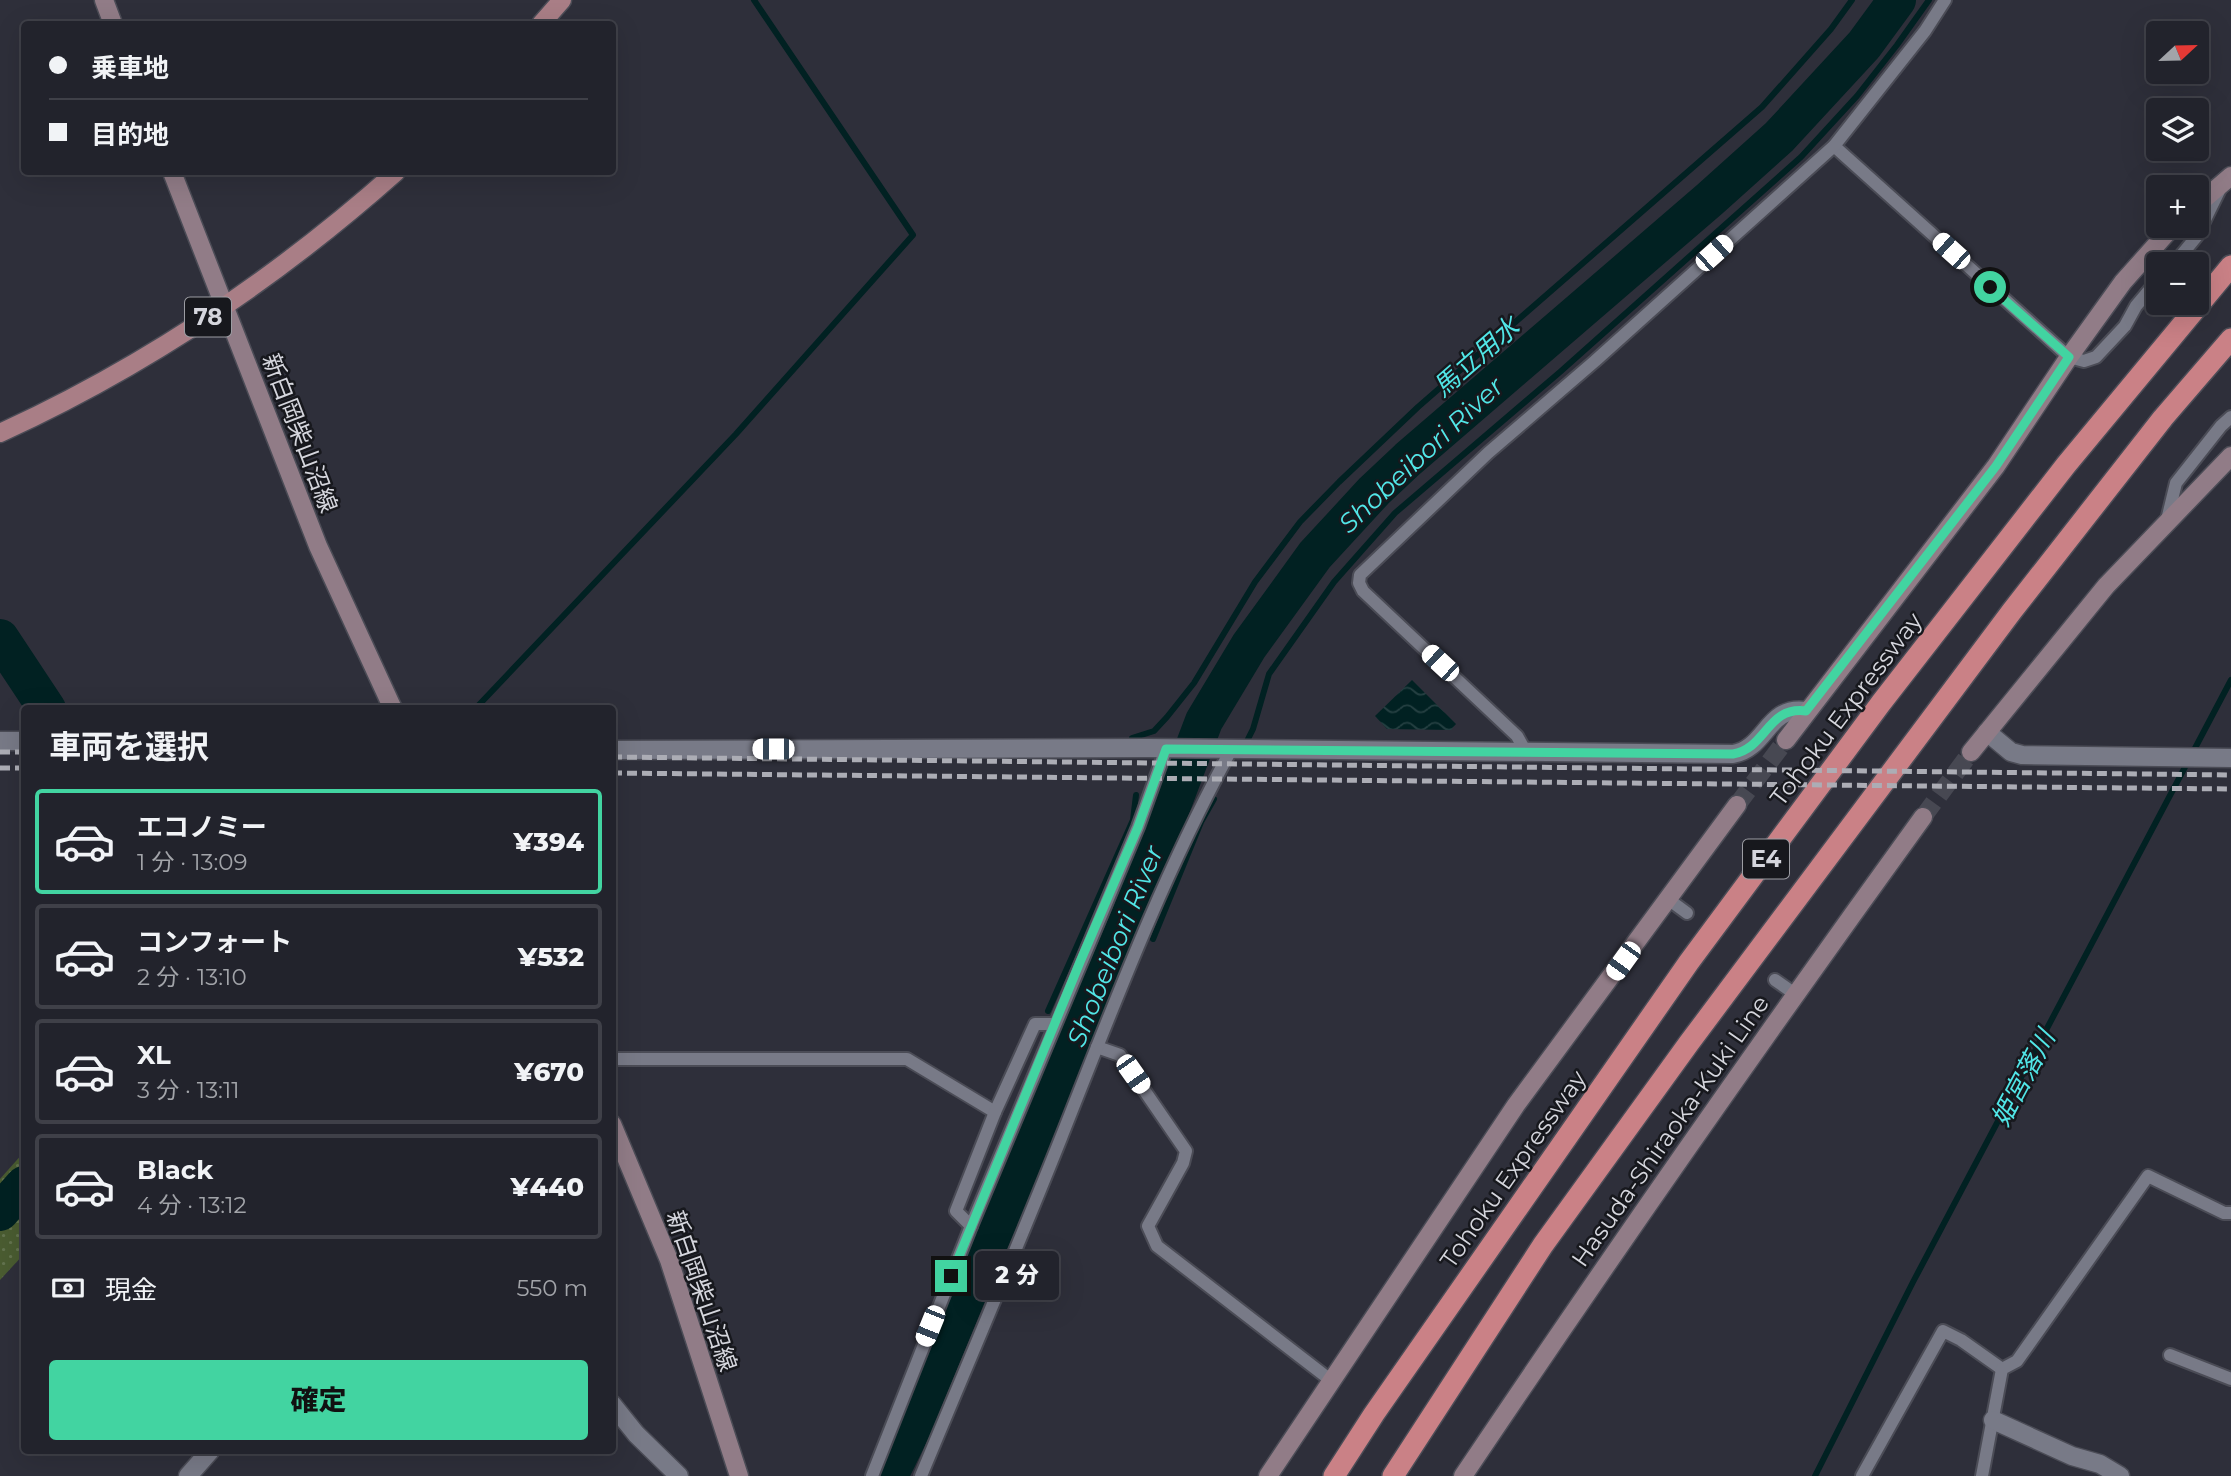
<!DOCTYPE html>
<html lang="ja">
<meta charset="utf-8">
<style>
:root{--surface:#22232c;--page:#2e2f38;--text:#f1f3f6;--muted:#a2a4a9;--line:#3f4048;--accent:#42d4a1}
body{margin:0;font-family:Montserrat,"Noto Sans JP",sans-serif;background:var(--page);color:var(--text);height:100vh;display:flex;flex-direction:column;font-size:26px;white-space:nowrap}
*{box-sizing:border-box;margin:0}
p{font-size:23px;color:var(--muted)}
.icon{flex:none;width:38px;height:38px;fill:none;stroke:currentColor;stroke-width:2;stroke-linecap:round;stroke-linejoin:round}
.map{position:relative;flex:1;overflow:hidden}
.sheet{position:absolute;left:21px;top:705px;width:595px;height:749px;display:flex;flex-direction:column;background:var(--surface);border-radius:7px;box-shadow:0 7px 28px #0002,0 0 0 2px var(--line)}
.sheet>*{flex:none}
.hud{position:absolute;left:21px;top:21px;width:595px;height:154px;border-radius:7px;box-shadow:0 7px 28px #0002,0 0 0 2px var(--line);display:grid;align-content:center;height:154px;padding:0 28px;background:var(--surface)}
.needle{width:46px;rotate:68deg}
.controls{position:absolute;left:2146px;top:21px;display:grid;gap:14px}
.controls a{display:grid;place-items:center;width:63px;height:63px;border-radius:7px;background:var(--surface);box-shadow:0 7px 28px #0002,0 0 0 2px var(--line);font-size:35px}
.end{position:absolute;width:32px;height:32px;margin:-16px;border:9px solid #42d4a1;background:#111;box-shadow:0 0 0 4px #111}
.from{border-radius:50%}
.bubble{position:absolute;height:49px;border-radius:7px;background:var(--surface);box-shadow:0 7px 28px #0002,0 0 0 2px var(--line);font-size:23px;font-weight:800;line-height:49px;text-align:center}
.car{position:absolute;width:21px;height:42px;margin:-21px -10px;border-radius:9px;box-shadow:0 0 5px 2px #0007;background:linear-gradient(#fff 24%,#345 0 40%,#fff 0 76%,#345 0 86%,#fff 0)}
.hud b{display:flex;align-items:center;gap:24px;height:66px;font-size:26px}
.hud b+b{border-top:2px solid var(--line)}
.hud i{width:18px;height:18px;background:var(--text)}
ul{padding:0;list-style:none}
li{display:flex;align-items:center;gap:21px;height:105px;margin:0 14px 10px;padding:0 14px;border:4px solid var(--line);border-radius:7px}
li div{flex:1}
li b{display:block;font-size:26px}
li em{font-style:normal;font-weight:800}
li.selected{border-color:var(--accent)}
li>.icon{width:63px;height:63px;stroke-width:1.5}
h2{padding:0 28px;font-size:32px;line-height:84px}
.pay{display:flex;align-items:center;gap:18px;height:77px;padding:0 28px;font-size:26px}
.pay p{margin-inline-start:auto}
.primary-button{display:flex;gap:14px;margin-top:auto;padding:14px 28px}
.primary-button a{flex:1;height:80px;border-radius:7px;background:var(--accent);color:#111;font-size:28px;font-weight:800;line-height:80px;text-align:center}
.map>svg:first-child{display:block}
.grass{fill:url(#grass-dots)}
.water{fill:url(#water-waves)}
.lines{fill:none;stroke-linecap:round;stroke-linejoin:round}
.stream{stroke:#012122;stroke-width:6}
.river{stroke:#012122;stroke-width:38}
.secondary-tunnel{stroke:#474852;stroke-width:18;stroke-dasharray:18 9;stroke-linecap:butt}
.lane-casing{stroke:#4b4c56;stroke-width:16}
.street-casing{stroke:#4b4c56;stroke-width:21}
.secondary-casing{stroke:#4b4c56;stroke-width:21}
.primary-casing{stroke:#4b4c56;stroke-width:21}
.highway-casing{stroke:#4b4c56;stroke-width:24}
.lane{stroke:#787a87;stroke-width:12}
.street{stroke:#787a87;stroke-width:18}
.secondary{stroke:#917c87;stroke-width:18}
.primary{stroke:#a97e86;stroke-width:18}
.highway{stroke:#ca8186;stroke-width:21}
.rail{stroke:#acadb5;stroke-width:5;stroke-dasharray:10 5;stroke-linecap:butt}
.route{stroke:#42d4a1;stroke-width:9}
.labels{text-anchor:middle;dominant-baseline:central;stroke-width:5;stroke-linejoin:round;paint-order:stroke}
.shield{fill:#17181d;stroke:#9c9da3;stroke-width:2}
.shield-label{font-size:23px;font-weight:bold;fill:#d5d6dd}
.street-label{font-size:24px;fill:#d5d6dd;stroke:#17181d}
.water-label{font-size:26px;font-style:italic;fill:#51e6e7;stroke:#17181d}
</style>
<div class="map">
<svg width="2231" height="1476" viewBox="0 0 2231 1476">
<defs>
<pattern id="grass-dots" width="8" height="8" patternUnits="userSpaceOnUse" patternTransform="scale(1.75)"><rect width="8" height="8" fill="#4a5c31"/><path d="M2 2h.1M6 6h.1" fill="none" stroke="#63734e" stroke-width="1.8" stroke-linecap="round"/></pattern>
<pattern id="water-waves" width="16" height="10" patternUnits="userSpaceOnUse" patternTransform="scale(1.75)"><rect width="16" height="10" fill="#012122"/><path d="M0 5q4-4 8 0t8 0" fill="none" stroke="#254042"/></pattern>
</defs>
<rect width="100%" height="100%" fill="#2e2f3a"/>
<path class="grass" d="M24 1152V1254L0 1280V1179Z"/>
<path class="water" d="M1412 680 1456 724 1451 730 1387 729 1375 716Z"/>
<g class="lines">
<g class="stream">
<path d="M475 709 736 434 913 235 754 0"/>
<path d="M1132 738 1154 731 1167 717 1194 683 1255 582 1300 522 1339 482 1418 407 1762 107 1831 29 1852 0"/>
<path d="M1248 739 1253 729 1269 674 1334 582 1395 513 1560 372 1801 157 1857 96 1897 45 1929 0"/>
<path d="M1153 939 1201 822 1214 799"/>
<path d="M1048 1011 1133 820 1136 795"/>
<path d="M1815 1476 1913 1282 2231 680"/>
</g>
<g class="river">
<path d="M0 638 47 709"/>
<path d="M0 1212 24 1185"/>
<path d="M889 1476 912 1429 965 1300 1130 916 1204 721 1249 646 1315 555 1374 491 1408 459 1710 199 1779 137 1864 45 1897 0"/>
</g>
<g class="secondary-tunnel">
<path d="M1737 805 1786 740"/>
<path d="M1923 817 1971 752"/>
</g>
<g class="lane-casing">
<g id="lane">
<path d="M1834 146 2069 357 2084 361 2096 357 2125 326 2136 306 2158 280"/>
<path d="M2174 264 2197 236 2219 191"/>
<path d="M2147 293 2159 305"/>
<path d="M2167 520 2176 483 2221 426 2231 417"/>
<path d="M1527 754 1517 736 1363 591 1359 583 1360 575 1488 453 1595 361 1834 146 1925 31 1945 0"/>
<path d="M1668 899 1687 913"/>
<path d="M1775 980 1795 994"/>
<path d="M1097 1047 1120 1055 1186 1151 1183 1163 1148 1226 1157 1246 1333 1382"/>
<path d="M612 1059H907L995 1112"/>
<path d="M971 1226 956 1211 995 1112 1035 1024H1054"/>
<path d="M2170 1355 2231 1379"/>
<path d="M872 1476 971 1226 1138 827 1166 749"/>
<path d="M921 1476C968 1363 1016 1251 1061 1138 1113 1007 1163 874 1231 750"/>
<path d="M1862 1476 1943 1331 1961 1340 2002 1369"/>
<path d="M1982 1476 2002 1369 2017 1361 2148 1176 2224 1213H2231"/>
</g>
</g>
<g class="street-casing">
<g id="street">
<path d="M1987 732 2011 752 2022 755 2231 758"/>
<path d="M0 741H24"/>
<path d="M612 750 1147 748 1733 754C1767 748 1767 705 1806 711"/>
<path d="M612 1404 636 1434 679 1476"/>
<path d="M1993 1420 2072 1456 2100 1464 2120 1476"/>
<path d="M188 1476 210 1451"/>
</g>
</g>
<g class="secondary-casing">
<g id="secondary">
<path d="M104 0 113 24"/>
<path d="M172 172 318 546 393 709"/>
<path d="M2196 206 2231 176"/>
<path d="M1786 740 1996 466 2069 357 2123 282 2173 226"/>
<path d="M1971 752 2106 586 2231 456"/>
<path d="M612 1124 669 1260 739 1476"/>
<path d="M1268 1476 1516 1105 1737 805"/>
<path d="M1463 1476C1612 1254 1766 1034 1923 817"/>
</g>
</g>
<g class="primary-casing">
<g id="primary">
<path d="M541 24 562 0"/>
<path d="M0 433C144 367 278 277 396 172"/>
</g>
</g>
<g class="highway-casing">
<g id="highway">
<path d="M1334 1476 1374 1414 1689 962 1881 703 2066 465 2231 266"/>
<path d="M1393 1476 1543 1245 1689 1043 2012 611 2163 418 2231 339"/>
</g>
</g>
<use href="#lane" class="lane"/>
<use href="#street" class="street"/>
<use href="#secondary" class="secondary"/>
<use href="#primary" class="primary"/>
<use href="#highway" class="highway"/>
<g class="rail">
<path d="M0 752H24"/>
<path d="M612 757 2231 775"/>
<path d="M0 768H24"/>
<path d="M612 773 2231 789"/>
</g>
</g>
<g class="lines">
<path class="route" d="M951 1276 1080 962 1138 827 1166 749 1733 754C1767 748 1767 706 1806 711L1996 466 2069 357 1990 287"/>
</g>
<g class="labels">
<g class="shield">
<rect x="185" y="297.5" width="46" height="39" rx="5"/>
<rect x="1743" y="839.5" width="46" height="39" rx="5"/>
</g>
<g class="shield-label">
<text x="208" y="317">78</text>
<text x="1766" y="859">E4</text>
</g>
<g class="street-label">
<text transform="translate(300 433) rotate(69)">新白岡柴山沼線</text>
<text transform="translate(1846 709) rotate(-53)">Tohoku Expressway</text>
<text transform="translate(1670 1131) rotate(-55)">Hasuda-Shiraoka-Kuki Line</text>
<text transform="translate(1513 1169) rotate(-55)">Tohoku Expressway</text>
<text transform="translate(702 1291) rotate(71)">新白岡柴山沼線</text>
</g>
<g class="water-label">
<text transform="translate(1476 357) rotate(-41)">馬立用水</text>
<text transform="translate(1421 455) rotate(-43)">Shobeibori River</text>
<text transform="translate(1115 946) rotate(-68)">Shobeibori River</text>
<text transform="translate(2023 1078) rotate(-62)">姫宮落川</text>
</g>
</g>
</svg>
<div class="controls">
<a><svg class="needle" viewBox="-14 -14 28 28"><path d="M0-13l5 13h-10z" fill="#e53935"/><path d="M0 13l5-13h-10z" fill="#a2a4a9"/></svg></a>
<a><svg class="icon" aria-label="layers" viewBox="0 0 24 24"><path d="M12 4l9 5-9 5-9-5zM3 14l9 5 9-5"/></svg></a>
<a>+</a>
<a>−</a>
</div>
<i class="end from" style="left:1990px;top:287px"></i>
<i class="end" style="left:951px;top:1276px"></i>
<div class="bubble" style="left:975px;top:1251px;width:84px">2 分</div>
<i class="car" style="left:1951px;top:251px;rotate:312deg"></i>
<i class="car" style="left:1714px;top:253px;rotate:48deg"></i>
<i class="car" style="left:1440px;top:663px;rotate:313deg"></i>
<i class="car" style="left:773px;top:749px;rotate:270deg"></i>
<i class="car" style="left:1623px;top:961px;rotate:216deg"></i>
<i class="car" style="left:1133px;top:1074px;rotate:145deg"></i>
<i class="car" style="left:930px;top:1326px;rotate:202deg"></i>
<div class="hud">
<b><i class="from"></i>乗車地</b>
<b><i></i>目的地</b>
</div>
<section class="sheet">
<h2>車両を選択</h2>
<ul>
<li class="selected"><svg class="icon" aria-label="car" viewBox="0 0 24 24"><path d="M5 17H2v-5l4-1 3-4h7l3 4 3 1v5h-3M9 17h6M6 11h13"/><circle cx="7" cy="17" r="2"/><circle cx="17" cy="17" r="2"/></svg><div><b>エコノミー</b><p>1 分 · 13:09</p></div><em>¥394</em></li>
<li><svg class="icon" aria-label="car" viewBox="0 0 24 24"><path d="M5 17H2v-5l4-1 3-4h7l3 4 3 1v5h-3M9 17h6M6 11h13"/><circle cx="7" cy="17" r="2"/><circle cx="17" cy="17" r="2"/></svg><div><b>コンフォート</b><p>2 分 · 13:10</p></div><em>¥532</em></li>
<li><svg class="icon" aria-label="car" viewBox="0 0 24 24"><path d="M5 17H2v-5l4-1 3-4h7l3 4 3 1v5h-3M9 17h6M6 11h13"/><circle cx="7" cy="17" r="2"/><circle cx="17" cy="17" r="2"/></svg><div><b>XL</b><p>3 分 · 13:11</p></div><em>¥670</em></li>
<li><svg class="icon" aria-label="car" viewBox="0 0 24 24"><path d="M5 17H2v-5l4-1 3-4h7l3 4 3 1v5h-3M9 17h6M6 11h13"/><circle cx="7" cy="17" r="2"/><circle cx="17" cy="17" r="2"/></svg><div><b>Black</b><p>4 分 · 13:12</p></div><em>¥440</em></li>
</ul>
<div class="pay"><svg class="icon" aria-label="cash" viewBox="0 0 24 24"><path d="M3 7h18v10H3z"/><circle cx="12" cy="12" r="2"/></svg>現金<p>550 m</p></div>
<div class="primary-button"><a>確定</a></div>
</section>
</div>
